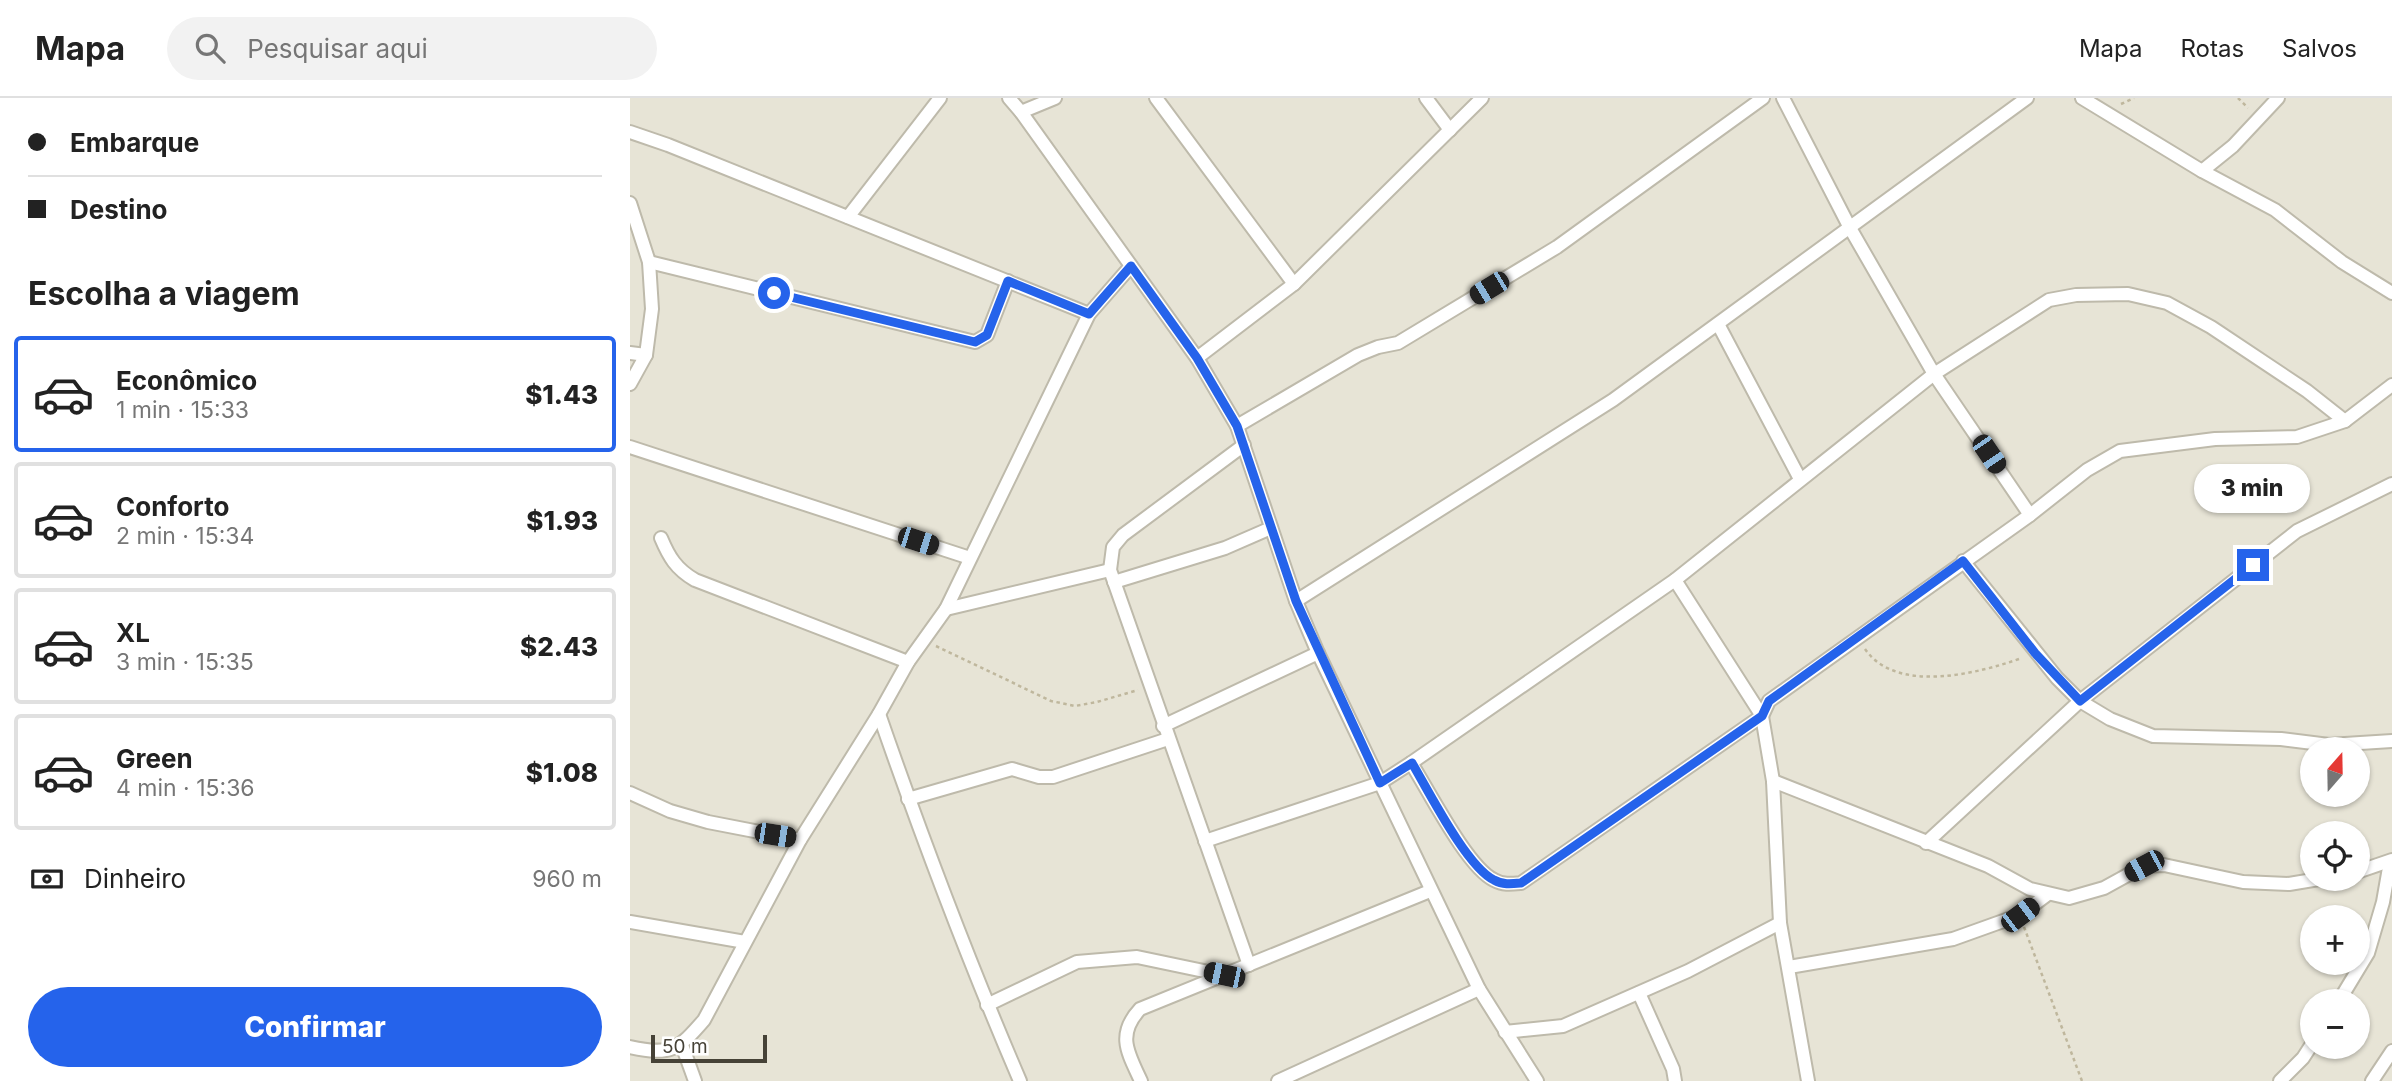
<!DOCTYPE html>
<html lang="pt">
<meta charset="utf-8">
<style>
:root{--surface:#fff;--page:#f2f2f2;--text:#222;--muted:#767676;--line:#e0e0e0;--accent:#2563eb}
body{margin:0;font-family:Inter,sans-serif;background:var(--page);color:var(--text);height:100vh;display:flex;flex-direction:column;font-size:26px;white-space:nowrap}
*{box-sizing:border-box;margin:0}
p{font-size:23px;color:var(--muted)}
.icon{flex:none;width:38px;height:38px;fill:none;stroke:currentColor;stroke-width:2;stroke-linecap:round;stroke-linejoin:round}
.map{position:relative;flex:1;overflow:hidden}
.drawer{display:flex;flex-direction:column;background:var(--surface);width:630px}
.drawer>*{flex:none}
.guide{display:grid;align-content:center;height:154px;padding:0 28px;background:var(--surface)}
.needle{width:46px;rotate:20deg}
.tools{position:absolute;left:1670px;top:639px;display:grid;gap:14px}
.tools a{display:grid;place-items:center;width:70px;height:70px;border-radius:50%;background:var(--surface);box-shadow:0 2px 5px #0004;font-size:35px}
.scale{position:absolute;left:21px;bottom:18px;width:116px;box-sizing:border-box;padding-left:7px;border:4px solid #464237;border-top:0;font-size:19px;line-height:24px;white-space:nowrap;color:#464237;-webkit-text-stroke:5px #fff;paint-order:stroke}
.end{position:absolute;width:32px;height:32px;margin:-16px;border:9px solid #2563eb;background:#fff;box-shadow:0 0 0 4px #fff}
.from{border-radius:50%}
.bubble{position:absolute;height:49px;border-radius:24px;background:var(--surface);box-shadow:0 2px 5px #0004;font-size:23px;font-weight:800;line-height:49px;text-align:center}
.car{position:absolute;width:21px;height:42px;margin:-21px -10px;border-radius:9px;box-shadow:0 0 5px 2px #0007;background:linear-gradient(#222 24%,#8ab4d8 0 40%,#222 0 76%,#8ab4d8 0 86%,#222 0)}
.guide b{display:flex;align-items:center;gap:24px;height:66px;font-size:26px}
.guide b+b{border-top:2px solid var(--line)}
.guide i{width:18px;height:18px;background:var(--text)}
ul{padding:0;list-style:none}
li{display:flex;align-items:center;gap:21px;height:116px;margin:0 14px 10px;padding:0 14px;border:4px solid var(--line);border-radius:7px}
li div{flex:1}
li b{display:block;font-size:26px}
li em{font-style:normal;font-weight:800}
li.selected{border-color:var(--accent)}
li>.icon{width:63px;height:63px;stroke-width:1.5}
h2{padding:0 28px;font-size:32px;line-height:84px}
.pay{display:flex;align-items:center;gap:18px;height:77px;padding:0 28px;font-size:26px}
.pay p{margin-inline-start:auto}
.primary-button{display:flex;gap:14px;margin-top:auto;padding:14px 28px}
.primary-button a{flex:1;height:80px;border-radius:42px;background:var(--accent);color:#fff;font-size:28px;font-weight:800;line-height:80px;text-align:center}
header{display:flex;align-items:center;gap:42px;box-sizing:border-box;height:98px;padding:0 35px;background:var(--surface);border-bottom:2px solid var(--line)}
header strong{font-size:33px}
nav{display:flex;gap:38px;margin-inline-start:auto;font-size:24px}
.search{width:490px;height:63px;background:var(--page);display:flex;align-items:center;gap:18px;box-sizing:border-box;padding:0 24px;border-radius:38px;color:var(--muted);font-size:26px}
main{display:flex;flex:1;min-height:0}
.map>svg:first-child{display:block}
.residential{fill:#e7e4d6;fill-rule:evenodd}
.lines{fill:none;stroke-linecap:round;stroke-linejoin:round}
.street-casing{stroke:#bebaab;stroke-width:16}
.path{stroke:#bfb79d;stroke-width:2.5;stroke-dasharray:3.5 3.5;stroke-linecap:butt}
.street{stroke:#fff;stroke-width:12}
.route{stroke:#2563eb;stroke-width:9}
</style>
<header>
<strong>Mapa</strong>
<div class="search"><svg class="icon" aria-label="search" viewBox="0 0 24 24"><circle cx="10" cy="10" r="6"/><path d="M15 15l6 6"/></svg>Pesquisar aqui</div>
<nav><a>Mapa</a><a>Rotas</a><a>Salvos</a></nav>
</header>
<main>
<section class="drawer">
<div class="guide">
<b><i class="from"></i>Embarque</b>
<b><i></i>Destino</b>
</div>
<h2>Escolha a viagem</h2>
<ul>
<li class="selected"><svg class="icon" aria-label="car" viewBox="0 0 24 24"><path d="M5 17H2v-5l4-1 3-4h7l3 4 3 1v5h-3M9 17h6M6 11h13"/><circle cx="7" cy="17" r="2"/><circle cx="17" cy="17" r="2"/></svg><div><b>Econômico</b><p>1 min · 15:33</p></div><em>$1.43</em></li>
<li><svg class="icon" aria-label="car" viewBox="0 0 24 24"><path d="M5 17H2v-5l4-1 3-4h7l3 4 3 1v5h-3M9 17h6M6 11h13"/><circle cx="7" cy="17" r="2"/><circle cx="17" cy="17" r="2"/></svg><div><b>Conforto</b><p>2 min · 15:34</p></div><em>$1.93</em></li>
<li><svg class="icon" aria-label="car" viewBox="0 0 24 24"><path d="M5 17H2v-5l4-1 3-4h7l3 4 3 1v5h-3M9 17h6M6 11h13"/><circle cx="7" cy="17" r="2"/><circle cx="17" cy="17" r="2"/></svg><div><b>XL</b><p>3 min · 15:35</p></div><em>$2.43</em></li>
<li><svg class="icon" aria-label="car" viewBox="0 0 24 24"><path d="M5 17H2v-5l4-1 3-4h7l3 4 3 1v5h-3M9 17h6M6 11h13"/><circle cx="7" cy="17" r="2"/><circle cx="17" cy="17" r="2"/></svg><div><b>Green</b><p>4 min · 15:36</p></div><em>$1.08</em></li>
</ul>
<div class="pay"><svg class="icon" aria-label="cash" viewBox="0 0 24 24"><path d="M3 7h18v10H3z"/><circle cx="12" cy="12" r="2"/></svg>Dinheiro<p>960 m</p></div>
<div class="primary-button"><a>Confirmar</a></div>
</section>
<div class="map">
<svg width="1762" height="983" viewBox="0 0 1762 983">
<rect width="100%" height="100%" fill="#f3f1e8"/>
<path class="residential" d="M0 0H1762V983H0ZM1682 651H1727V696H1682ZM1682 735H1727V780H1682ZM1682 819H1727V864H1682ZM1682 903H1727V948H1682Z"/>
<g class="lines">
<g class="street-casing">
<g id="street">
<path d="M379 0 391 14 567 260 607 328 666 503 688 555 849 891 907 983"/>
<path d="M526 0 664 186"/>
<path d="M796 0 820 32"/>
<path d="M1153 0 1220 130 1304 276 1400 417"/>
<path d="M1452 0 1572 73 1645 112 1712 164 1762 195"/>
<path d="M391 14 425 0"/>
<path d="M0 34 38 47 459 216"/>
<path d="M1572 73 1603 48 1648 0"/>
<path d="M0 105 19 164 22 211 16 257 0 286"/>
<path d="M218 119 310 0"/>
<path d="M19 164 345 244 357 237 378 183"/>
<path d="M1088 226 1170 381"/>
<path d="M0 255 16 257"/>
<path d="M567 260 664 186 852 0"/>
<path d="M607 328 728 257 748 249 768 245 927 149 1133 0"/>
<path d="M614 347 493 437 483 449 480 472 619 867"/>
<path d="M0 349 340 460"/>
<path d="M31 440C39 459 46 471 65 482L278 564"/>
<path d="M1333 463 1427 580 1450 603 1480 621 1523 638 1651 641 1699 647 1762 643"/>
<path d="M1045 482 1132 618 1143 683 1150 825 1178 983"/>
<path d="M484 484 595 450 641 430"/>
<path d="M666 503 983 302 1397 0"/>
<path d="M316 511 480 472"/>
<path d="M249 616C292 740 338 862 390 983"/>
<path d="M533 628 688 555"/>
<path d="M781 665C799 693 837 769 864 782 873 787 881 786 891 785L1132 618 1139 603 1400 417 1457 372 1490 353 1585 341 1667 339 1715 323 1762 287"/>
<path d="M1143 683 1358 768 1400 791 1439 800 1474 790 1514 768 1534 767 1613 784 1659 786 1695 780"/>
<path d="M0 695 40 713 78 724 170 742"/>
<path d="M278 701 382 671 409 679H423L538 641"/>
<path d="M575 743 750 685 781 665 1045 482 1304 276 1419 202 1446 197 1498 196 1537 205 1581 229 1677 293 1715 323"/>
<path d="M1296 745 1450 603 1667 433 1762 386"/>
<path d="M1727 774 1762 762"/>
<path d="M0 824 115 844"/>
<path d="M1159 869 1323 841 1390 817 1418 796"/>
<path d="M1009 895 1043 971 1045 983"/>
<path d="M1709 903 1738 855 1753 804 1760 764"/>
<path d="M357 907 447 864 507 859 593 877"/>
<path d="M875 934 933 928 1058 873 1150 825"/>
<path d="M52 947 65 983"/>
<path d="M0 949C41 958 48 952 74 922L170 742 249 616 278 564 316 511 459 216 501 168"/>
<path d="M511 983C498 955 486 937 510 911L800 793"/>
<path d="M648 983 849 891"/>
<path d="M1650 983 1673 960 1682 946"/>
<path d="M1742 983 1762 953"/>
</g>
</g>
<g class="path">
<path d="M1608 0 1618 10"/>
<path d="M1491 6 1504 0"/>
<path d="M306 548 421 603 445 608 467 604 508 592"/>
<path d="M1235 551C1267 597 1349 575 1392 560"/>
<path d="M1394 829 1452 983"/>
</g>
<use href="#street" class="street"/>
</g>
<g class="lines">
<path class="route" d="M144 195 345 244 357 237 378 183 459 216 501 168 567 260 607 328 666 503 750 685 782 665C799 694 837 769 864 782 873 787 881 786 891 785L1132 618 1139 603 1333 463 1405 555 1450 603 1623 467"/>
</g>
</svg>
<div class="tools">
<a><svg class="needle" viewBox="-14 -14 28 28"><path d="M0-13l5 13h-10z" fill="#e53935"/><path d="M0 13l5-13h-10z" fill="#767676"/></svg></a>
<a><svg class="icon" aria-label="locate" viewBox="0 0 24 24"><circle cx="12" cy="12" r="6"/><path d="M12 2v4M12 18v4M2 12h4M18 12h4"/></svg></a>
<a>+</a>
<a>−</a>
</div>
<div class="scale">50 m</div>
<i class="end from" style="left:144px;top:195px"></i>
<i class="end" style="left:1623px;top:467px"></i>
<div class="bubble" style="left:1564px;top:366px;width:116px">3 min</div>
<i class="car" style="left:859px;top:190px;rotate:239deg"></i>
<i class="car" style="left:1359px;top:356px;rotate:146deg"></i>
<i class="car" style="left:288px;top:443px;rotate:108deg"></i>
<i class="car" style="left:145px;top:737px;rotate:99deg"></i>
<i class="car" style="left:1514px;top:768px;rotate:242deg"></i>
<i class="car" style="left:1390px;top:817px;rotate:53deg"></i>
<i class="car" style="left:594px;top:877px;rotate:282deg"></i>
</div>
</main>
